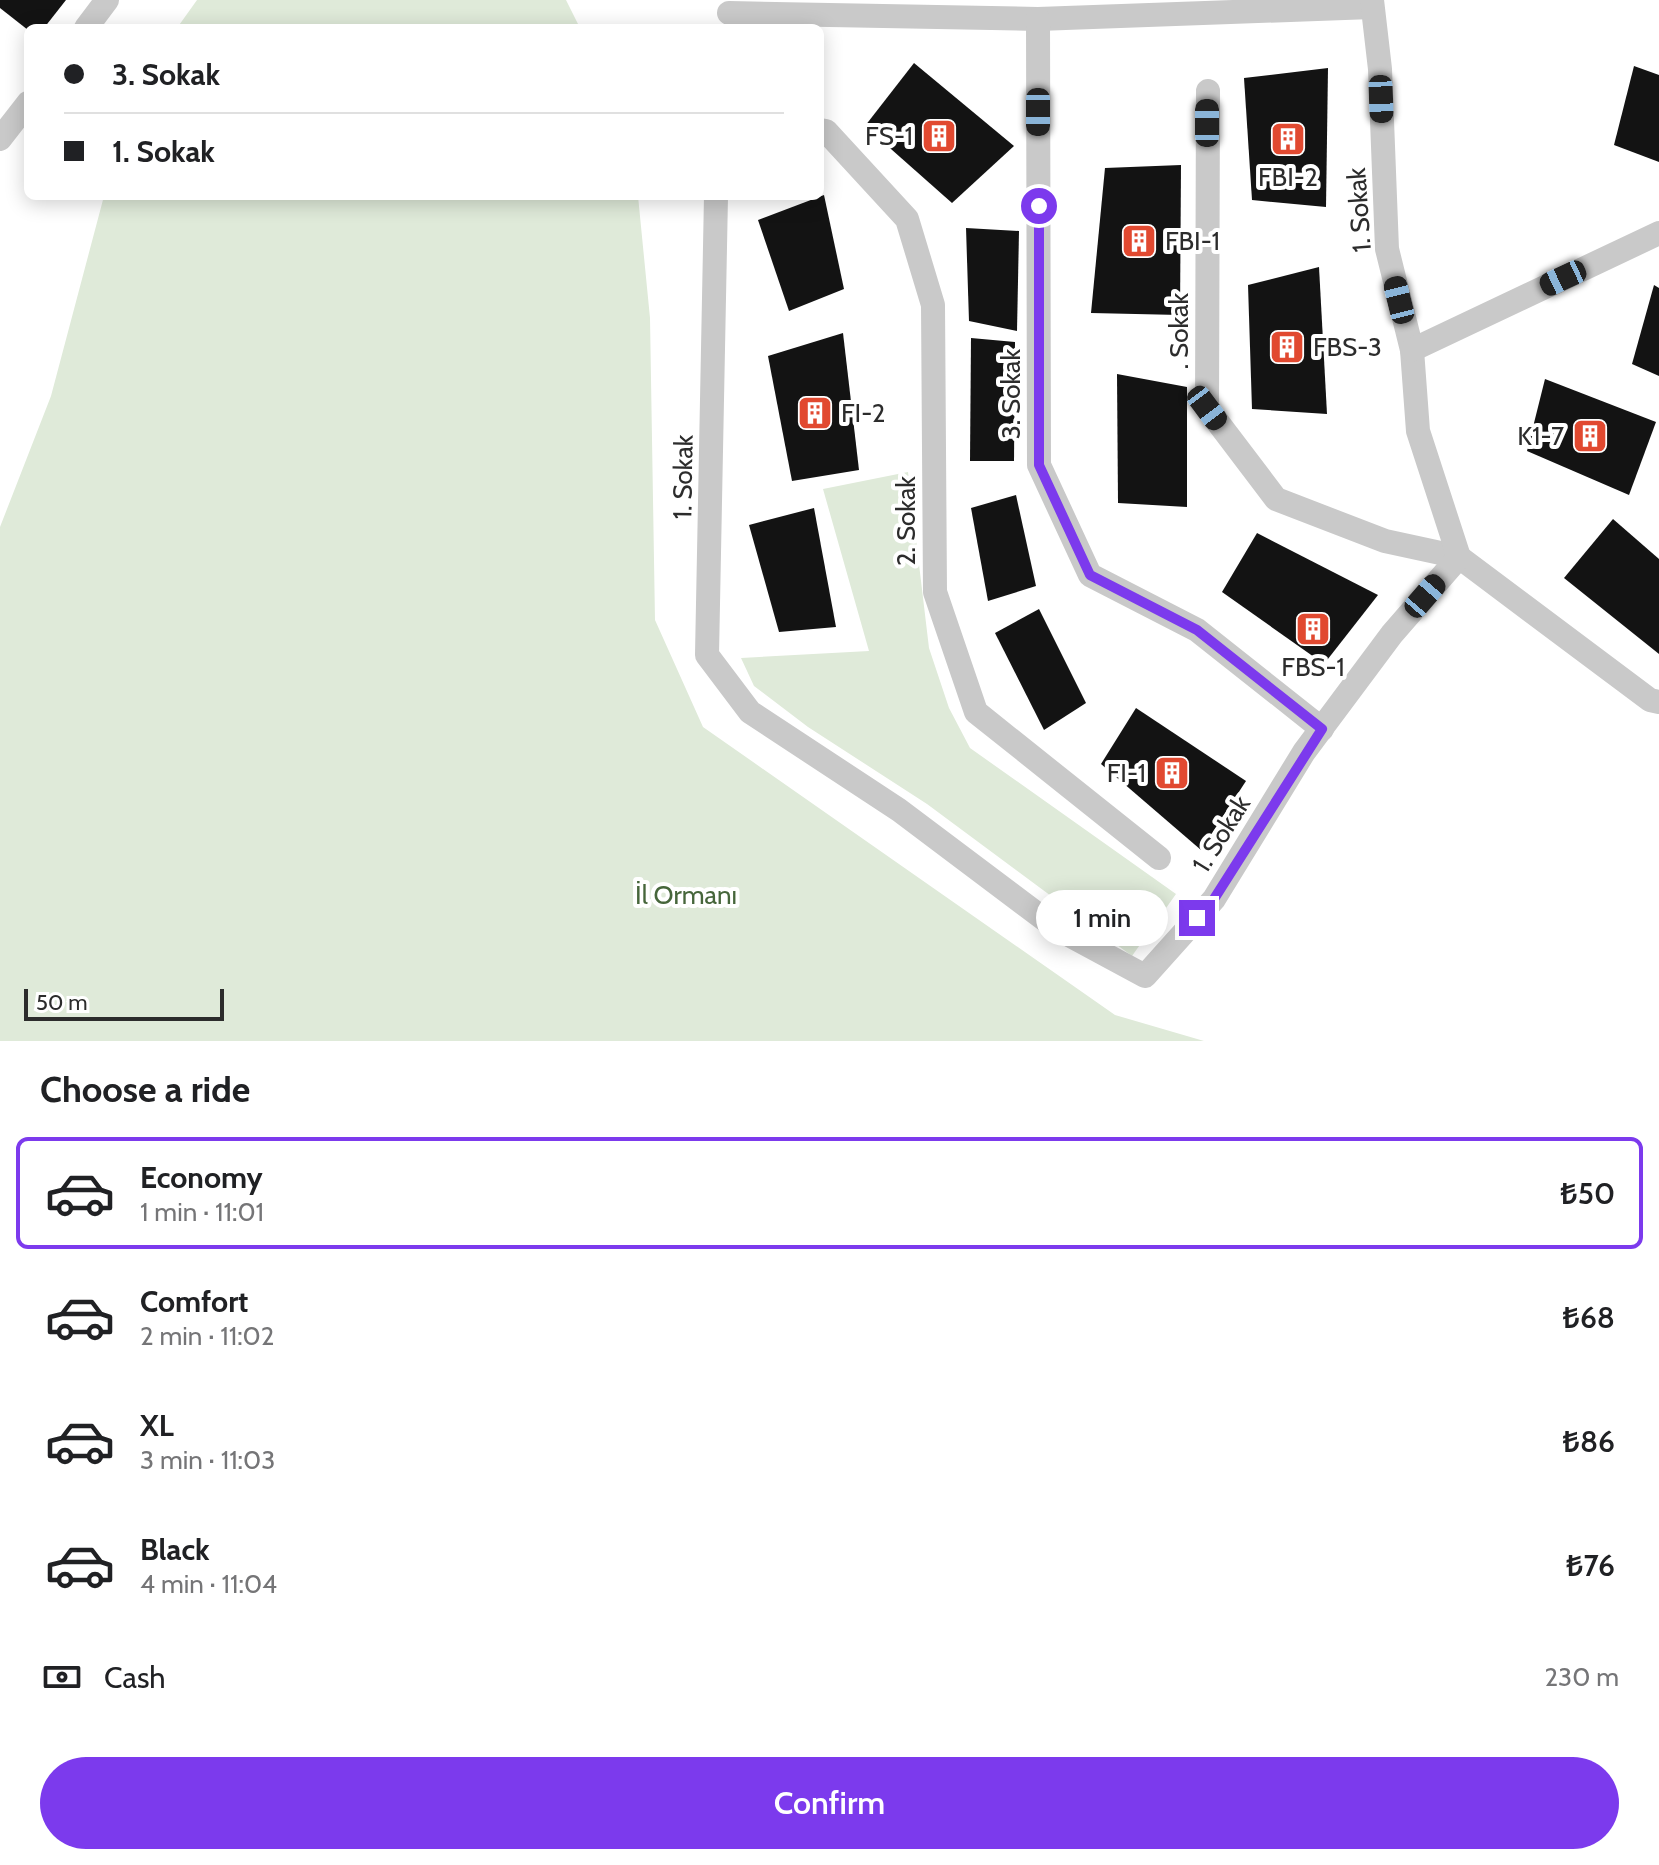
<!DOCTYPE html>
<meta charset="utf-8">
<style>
:root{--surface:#fff;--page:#f2f2f2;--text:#202124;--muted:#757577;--line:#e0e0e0;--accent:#7c3aed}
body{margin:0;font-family:Cabin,sans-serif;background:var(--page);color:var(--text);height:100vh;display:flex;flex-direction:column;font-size:30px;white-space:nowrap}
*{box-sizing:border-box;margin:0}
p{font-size:26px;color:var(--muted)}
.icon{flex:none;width:44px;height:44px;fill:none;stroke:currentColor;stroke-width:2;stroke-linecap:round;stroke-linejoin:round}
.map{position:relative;height:1041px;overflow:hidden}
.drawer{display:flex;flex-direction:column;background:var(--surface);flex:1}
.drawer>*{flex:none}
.guide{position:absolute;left:24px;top:24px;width:800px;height:176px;border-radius:12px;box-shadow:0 4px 20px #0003;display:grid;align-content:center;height:176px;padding:0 40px;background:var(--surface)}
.scale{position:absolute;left:24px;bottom:20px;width:200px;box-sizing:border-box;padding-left:8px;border:4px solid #2c2c2c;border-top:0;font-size:22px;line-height:28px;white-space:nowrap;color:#2c2c2c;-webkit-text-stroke:6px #fff;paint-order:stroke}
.end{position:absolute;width:36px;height:36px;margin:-18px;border:10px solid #7c3aed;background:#fff;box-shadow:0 0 0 4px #fff}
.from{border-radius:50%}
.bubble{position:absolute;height:56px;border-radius:28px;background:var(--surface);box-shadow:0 4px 20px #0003;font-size:26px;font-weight:600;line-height:56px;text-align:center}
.car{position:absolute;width:24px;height:48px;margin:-24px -12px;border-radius:10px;box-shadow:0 0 6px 2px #0007;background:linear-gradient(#222 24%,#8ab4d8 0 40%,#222 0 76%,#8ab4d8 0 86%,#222 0)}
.guide b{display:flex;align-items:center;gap:28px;height:76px;font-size:30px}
.guide b+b{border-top:2px solid var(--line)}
.guide i{width:20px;height:20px;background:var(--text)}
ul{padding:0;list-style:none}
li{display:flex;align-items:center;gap:24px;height:112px;margin:0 16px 12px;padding:0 24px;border:4px solid transparent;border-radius:12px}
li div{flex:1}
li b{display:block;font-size:30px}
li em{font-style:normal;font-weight:600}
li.active{border-color:var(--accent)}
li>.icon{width:72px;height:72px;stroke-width:1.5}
h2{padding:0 40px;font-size:36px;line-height:96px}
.pay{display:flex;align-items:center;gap:20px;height:88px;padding:0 40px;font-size:30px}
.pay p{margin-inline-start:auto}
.primary-button{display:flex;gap:16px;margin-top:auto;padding:16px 40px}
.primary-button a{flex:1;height:92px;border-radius:48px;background:var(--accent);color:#fff;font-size:32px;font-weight:600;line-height:92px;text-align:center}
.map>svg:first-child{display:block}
.green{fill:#dfead9}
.building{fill:#131313}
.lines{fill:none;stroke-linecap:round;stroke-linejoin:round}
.minor{stroke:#c9c9c9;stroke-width:24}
.route{stroke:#7c3aed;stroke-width:10}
.labels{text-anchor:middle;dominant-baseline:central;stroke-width:8;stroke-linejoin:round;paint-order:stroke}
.poi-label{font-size:26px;fill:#2c2c2c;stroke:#fff;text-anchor:end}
.street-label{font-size:26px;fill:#2c2c2c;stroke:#fff}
.park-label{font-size:26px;fill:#46663b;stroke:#fff}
</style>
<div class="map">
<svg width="1659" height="1041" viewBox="0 0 1659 1041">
<rect width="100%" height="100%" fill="#fff"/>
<g class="green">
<path d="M197 0H566L580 28H177Z"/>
<path d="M104 196H638L650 318 655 620 703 727 1115 1015 1204 1041H0V527L51 396Z"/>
<path d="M908 472 929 648 949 708 970 748 1176 894 1132 956 927 804 808 727 754 686 741 658 869 651 823 489Z"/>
</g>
<g class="building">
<path d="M0 0H66L44 28 28 30 0 8Z"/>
<path d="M914 63 1014 146 952 203 865 126Z"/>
<path d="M1634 66 1659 75V162L1614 145Z"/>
<path d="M1328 68 1326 207 1252 200 1244 78Z"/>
<path d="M1181 165 1180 315 1091 313 1105 168Z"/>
<path d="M824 195 844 289 789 311 758 220Z"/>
<path d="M966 228 1019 231 1017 331 969 321Z"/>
<path d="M1319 267 1327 414 1252 409 1248 285Z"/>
<path d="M1654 285 1659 288V376L1632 364Z"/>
<path d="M843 333 859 470 792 481 768 356Z"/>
<path d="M971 338 1015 342 1014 461H970Z"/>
<path d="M1117 374 1187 387V507L1118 503Z"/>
<path d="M1545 379 1656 422 1629 495 1527 451Z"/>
<path d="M1016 495 1036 586 988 601 971 508Z"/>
<path d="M814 508 836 627 779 632 749 525Z"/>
<path d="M1613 519 1659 559V654L1564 578Z"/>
<path d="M1257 533 1378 595 1324 664 1222 592Z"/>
<path d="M1039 609 1086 703 1044 730 995 633Z"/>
<path d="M1136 708 1246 781 1201 850 1101 764Z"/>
</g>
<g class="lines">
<g class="minor">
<path d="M729 13 1038 19 1372 7"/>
<path d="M1038 19 1039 465 1090 575 1197 630 1322 729"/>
<path d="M86 28 107 0"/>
<path d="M1208 91 1207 408 1276 499 1385 541 1459 557 1650 700 1659 702"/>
<path d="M820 130 826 131 907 219 933 305 935 592 976 712 1159 858"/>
<path d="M0 139 28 103"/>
<path d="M716 196 707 655 750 712 899 810 1056 928 1145 976 1214 899 1304 752 1392 634 1459 557 1418 431 1412 350 1387 249 1380 69 1372 0"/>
<path d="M1412 350 1659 233"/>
</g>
</g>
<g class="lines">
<path class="route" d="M1039 206V465L1090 575 1197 630 1322 729 1214 899 1197 918"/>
</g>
<defs>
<g id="building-square" transform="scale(1.8)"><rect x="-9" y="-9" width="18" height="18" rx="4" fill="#e14930" stroke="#fff"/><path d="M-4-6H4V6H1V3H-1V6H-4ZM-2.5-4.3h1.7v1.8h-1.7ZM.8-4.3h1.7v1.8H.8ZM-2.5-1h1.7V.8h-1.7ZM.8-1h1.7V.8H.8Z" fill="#fff"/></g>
</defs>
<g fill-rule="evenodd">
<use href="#building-square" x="939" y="136"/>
<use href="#building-square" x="1288" y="139"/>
<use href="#building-square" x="1139" y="241"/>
<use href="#building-square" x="1287" y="347"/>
<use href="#building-square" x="815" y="413"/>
<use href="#building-square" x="1590" y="436"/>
<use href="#building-square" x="1313" y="629"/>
<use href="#building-square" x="1172" y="773"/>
</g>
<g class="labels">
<g class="poi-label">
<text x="913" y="136">FS-1</text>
<text x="1288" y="177" text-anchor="middle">FBI-2</text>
<text x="1165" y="241" text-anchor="start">FBI-1</text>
<text x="1313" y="347" text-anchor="start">FBS-3</text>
<text x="841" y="413" text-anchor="start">FI-2</text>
<text x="1564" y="436">K1-7</text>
<text x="1313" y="667" text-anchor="middle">FBS-1</text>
<text x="1146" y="773">FI-1</text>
</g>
<g class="street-label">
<text transform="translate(1359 210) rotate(-94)">1. Sokak</text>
<text transform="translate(1179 331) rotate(-90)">. Sokak</text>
<text transform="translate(1011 394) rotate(-90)">3. Sokak</text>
<text transform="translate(683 477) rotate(-89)">1. Sokak</text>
<text transform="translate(906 521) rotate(-90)">2. Sokak</text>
<text transform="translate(1221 834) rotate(-58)">1. Sokak</text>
</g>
<g class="park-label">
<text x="686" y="895">İl Ormanı</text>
</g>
</g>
</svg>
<div class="scale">50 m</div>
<i class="end from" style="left:1039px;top:206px"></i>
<i class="end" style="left:1197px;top:918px"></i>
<div class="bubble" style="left:1036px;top:890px;width:132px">1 min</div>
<i class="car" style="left:1381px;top:99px;rotate:178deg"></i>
<i class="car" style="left:1038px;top:112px;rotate:180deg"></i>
<i class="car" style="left:1207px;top:123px;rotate:0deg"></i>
<i class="car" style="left:1563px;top:278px;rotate:245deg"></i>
<i class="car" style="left:1399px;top:300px;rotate:346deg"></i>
<i class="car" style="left:1207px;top:408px;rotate:143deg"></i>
<i class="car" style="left:1425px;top:596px;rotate:41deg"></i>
<div class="guide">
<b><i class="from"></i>3. Sokak</b>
<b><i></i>1. Sokak</b>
</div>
</div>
<section class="drawer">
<h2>Choose a ride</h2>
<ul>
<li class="active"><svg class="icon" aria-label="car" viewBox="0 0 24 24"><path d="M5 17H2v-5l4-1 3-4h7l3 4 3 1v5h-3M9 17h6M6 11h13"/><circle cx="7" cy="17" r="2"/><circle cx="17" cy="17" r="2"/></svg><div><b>Economy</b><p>1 min · 11:01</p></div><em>₺50</em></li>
<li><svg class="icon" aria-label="car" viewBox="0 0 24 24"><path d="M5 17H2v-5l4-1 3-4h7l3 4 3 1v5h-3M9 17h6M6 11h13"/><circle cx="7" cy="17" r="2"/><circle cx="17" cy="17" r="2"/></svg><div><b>Comfort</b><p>2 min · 11:02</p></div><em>₺68</em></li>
<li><svg class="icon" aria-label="car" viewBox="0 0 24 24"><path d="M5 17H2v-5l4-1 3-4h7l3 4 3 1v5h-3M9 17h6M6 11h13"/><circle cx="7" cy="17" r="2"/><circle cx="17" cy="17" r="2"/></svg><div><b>XL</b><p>3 min · 11:03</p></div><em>₺86</em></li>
<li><svg class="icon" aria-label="car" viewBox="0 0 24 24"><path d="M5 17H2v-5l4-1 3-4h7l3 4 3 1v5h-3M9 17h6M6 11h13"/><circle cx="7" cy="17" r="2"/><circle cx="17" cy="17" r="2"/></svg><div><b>Black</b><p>4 min · 11:04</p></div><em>₺76</em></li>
</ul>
<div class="pay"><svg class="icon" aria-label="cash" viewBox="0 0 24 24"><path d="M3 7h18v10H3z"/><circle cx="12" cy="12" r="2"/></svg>Cash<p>230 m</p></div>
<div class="primary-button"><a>Confirm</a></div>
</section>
